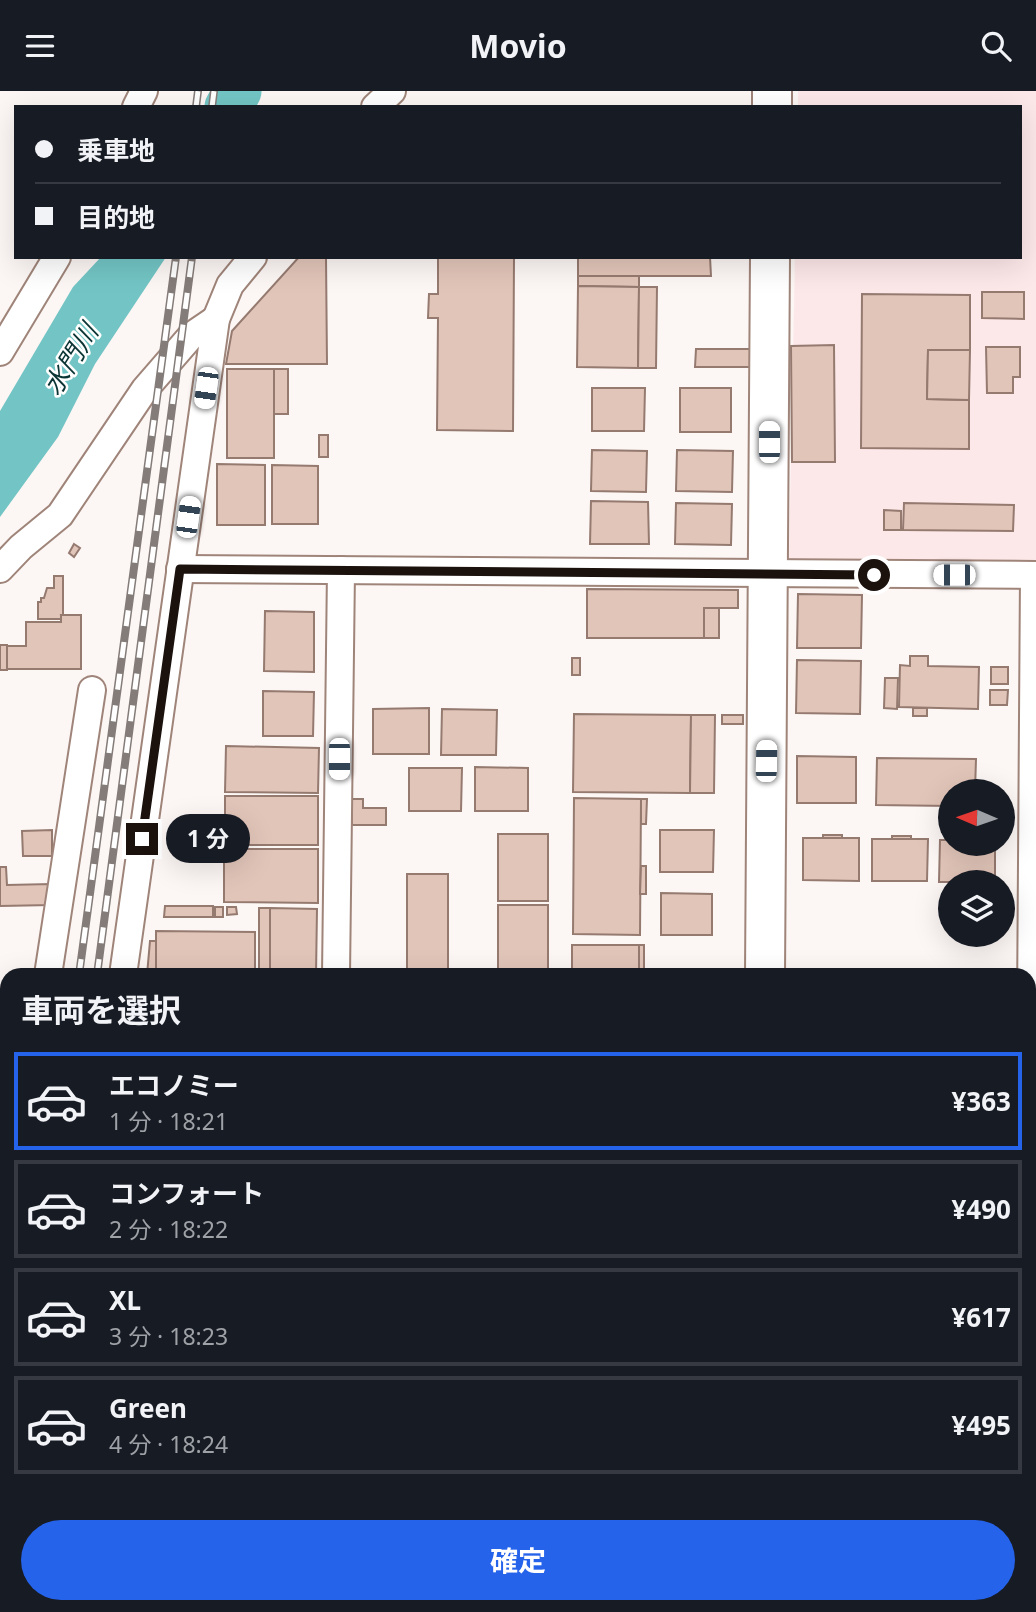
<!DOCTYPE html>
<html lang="ja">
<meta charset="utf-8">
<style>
:root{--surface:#171b24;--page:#242831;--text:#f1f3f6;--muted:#9ea1a6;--line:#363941;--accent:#2563eb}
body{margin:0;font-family:"Noto Sans","Noto Sans JP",sans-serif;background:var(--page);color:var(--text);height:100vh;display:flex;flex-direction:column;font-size:26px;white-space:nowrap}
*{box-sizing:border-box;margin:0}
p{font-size:23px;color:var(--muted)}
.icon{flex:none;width:38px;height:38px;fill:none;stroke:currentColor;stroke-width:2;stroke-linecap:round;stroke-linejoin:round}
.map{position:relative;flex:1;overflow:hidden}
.side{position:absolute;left:0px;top:877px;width:1036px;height:646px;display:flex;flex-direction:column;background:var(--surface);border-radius:21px 21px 0 0;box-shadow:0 7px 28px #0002}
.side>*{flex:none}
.top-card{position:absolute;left:14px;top:14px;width:1008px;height:154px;border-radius:0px;box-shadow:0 7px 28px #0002;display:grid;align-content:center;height:154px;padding:0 21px;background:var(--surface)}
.needle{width:46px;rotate:272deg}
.controls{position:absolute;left:938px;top:688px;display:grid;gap:14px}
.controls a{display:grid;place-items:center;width:77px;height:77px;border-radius:50%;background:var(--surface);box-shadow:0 7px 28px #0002;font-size:35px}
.end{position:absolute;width:32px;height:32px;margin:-16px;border:9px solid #1b110d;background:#fff;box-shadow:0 0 0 4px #fff}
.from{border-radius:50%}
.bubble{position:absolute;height:49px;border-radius:24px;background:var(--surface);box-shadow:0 7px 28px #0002;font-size:23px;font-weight:700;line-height:49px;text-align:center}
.car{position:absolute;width:21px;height:42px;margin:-21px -10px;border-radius:9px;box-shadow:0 0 5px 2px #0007;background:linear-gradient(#fff 24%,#345 0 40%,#fff 0 76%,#345 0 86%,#fff 0)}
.top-card b{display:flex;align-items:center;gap:24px;height:66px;font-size:26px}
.top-card b+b{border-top:2px solid var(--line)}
.top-card i{width:18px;height:18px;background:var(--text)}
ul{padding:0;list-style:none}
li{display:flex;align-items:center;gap:21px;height:98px;margin:0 14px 10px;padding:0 7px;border:4px solid var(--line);border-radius:0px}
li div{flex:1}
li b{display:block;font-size:26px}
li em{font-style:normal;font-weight:700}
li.current{border-color:var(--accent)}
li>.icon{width:63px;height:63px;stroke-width:1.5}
h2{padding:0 21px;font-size:32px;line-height:84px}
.action{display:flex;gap:14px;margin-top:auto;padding:14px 21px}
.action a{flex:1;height:80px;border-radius:42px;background:var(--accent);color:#fff;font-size:28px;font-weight:700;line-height:80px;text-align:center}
header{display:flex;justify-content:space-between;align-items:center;height:91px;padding:0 21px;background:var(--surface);font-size:32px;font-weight:700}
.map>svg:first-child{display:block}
.industrial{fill:#fde8e9}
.water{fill:#73c5c5}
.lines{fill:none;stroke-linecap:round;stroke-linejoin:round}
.stream{stroke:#73c5c5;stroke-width:8}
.river{stroke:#73c5c5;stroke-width:47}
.building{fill:#e2c5b9;stroke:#957a70;stroke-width:2}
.street-casing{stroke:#9f8479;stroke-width:30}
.secondary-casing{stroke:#9f8479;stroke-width:42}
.street{stroke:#fff;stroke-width:26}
.secondary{stroke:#fff;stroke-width:38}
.rail-casing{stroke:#847c79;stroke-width:8}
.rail{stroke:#fff;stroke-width:5;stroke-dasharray:16;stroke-linecap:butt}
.route{stroke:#1b110d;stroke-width:9}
.labels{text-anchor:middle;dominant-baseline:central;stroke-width:5;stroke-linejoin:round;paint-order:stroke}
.water-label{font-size:26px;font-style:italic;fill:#0b3434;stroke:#fff}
</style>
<header><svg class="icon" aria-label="menu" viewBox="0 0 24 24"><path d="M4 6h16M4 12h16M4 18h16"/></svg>Movio<svg class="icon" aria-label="search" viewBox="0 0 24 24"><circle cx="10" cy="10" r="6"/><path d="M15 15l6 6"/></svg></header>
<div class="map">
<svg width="1036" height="1521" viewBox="0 0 1036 1521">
<rect width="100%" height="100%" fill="#fcf6f4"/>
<path class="industrial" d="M798 0H1036V471L789 470 795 166H1020V16H798Z"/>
<path class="water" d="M101 166H166L95 273 58 346 0 426V320L73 196Z"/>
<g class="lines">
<g class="stream">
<path d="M1029 1502 1036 1503"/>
<path d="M682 1521 693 1516"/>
</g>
<path class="river" d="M228 16 238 0"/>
</g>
<g class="building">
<path d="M299 166H326L327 273H226L232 240Z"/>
<path d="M438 166H514L513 340 437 339 438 227H428L429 203H438Z"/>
<path d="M578 166H710L711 185H578Z"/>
<path d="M578 185H639V196L578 195Z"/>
<path d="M578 195 639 196 638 277 577 276Z"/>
<path d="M639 196H657L656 277H638Z"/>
<path d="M982 201H1024V228L982 227Z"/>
<path d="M862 203 970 204V259H928L927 308 969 309V358L861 357Z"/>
<path d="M834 254 835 371H792L791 255Z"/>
<path d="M986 256H1020V286H1013V302H987Z"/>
<path d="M696 258H753V276H695Z"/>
<path d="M928 259H970L969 309 927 308Z"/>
<rect x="227" y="278" width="47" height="89"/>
<rect x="274" y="278" width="14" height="45"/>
<path d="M592 297H645L644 340H592Z"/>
<rect x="680" y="297" width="51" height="44"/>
<rect x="319" y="344" width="9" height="22"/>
<path d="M592 359 647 360 646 401 591 400Z"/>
<path d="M677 359 733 360 732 401 676 400Z"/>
<path d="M217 373 265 374V434H217Z"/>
<path d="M272 374 318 375V433H272Z"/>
<path d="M591 410 648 411 649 453H590Z"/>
<path d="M676 412 732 413 731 454 675 453Z"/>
<path d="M904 412 1014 414 1013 440 903 439Z"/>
<path d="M884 419 901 420V439H884Z"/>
<path d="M74 453 80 457 74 466 69 462Z"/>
<path d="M54 485H63V524H61L62 528H38V511H41V507H44L47 497H54Z"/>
<path d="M587 498 738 499V517H704V547H587Z"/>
<path d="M798 503 862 504 861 557H797Z"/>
<rect x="704" y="517" width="15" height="30"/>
<path d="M265 520 314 521V581L264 580Z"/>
<path d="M61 524H81V578H7V555H26V531H61Z"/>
<rect x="0" y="554" width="7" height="25"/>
<path d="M910 565H928V575L979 576 978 618 899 616 900 574 910 575Z"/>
<rect x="572" y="567" width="8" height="17"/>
<path d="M797 569 861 570 860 623 796 622Z"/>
<rect x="991" y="576" width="17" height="17"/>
<path d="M885 587H898L897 618 884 617Z"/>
<path d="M990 599H1008L1007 614H990Z"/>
<path d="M263 600 314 601 313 645H263Z"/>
<path d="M429 617V663H373V618Z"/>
<rect x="913" y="617" width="14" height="8"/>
<path d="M442 618 497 619 496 664H441Z"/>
<path d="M574 623 691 624 690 702 573 701Z"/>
<path d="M691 624H715L714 702H690Z"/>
<rect x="722" y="624" width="21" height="9"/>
<path d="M226 655 319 657 318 702 225 701Z"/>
<path d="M797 665 856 666V712H797Z"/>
<path d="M877 667 976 668 975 700H950V715L876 714Z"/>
<path d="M475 676 528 677V720H475Z"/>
<path d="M409 677H462L461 720H409Z"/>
<rect x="225" y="705" width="93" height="49"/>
<path d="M574 707 641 708 640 844 573 843Z"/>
<path d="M352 708H363V717H386V734H352Z"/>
<path d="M641 708H647L646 733H641Z"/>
<path d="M52 739V765H23L22 740Z"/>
<path d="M660 739H714L713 781H660Z"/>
<rect x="498" y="743" width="50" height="67"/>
<rect x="823" y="744" width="19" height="3"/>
<rect x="892" y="745" width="19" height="3"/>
<path d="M803 747H859V790L803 789Z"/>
<path d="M872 748H928L927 790H872Z"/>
<path d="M940 749H950V752H995V791H939Z"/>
<path d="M224 758H318V812L224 811Z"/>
<path d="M641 775H646V803H640Z"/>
<path d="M0 776H6L7 794 51 793V814L0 815Z"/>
<rect x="407" y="783" width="41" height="95"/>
<path d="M661 802 712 803V844H661Z"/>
<rect x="498" y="814" width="50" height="67"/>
<path d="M165 815H213V826H164Z"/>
<rect x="215" y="816" width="8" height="10"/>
<path d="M227 816H236L237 823 227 824Z"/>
<rect x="259" y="817" width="11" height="67"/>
<path d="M270 817 317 818 316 884H270Z"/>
<path d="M156 840 255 841V884H156Z"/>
<path d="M150 850H156V884H147Z"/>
<rect x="572" y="854" width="67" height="30"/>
<rect x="639" y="854" width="5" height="25"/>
<path d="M674 879H696V883L712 884H659L674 883Z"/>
<rect x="0" y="977" width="7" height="60"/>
<path d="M0 1112H7V1152L2 1197Z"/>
<path d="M69 1516H112V1520L70 1521Z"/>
<rect x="137" y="1516" width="164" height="5"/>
</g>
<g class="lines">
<g class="street-casing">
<g id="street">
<path d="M136 16 144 0"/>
<path d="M375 16 392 0"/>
<path d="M0 261 57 166"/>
<path d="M0 478 21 456 60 424 145 298 191 245 216 228"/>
<path d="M180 478 1036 484"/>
<path d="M48 884 92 599"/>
<path d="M123 884 216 228 230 194 253 166"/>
<path d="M336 884 341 479"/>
<path d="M0 1059H7"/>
<path d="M1029 1203 1034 484"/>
<path d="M0 1236 7 1178"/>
<path d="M0 1450H7"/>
<path d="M1029 1475H1036"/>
<path d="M875 1516 978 1521"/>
<path d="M38 1521V1516"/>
<path d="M334 1521V1516"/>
<path d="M772 1521 801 1516"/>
<path d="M1026 1521 1027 1516"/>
</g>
</g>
<g class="secondary-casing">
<g id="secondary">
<path d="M772 16V0"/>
<path d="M765 884 770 166"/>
<path d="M756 1521V1516"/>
</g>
</g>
<use href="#street" class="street"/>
<use href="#secondary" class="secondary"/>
<g class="rail-casing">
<g id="rail">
<path d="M196 16 198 0"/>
<path d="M212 16 214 0"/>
<path d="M79 884 176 166"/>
<path d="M97 884 192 166"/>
<path d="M0 1470 7 1418"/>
<path d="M12 1521 13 1516"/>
</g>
</g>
<use href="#rail" class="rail"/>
</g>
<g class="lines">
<path class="route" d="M142 748 180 478 874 484"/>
</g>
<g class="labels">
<g class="water-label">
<text transform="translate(70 268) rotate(-58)">水門川</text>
</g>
</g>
</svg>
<div class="controls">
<a><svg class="needle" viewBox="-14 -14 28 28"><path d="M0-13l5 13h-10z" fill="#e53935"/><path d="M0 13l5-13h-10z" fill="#9ea1a6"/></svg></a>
<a><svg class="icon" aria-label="layers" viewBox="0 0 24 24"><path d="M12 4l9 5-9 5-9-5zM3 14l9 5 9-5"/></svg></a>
</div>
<i class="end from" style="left:874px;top:484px"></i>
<i class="end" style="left:142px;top:748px"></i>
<div class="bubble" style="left:166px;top:723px;width:84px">1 分</div>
<i class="car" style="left:206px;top:297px;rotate:188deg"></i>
<i class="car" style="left:769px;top:351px;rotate:0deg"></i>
<i class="car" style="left:188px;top:426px;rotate:8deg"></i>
<i class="car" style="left:954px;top:484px;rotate:270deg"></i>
<i class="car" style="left:339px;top:668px;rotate:180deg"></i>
<i class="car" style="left:766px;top:670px;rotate:1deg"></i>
<div class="top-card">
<b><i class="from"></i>乗車地</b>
<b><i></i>目的地</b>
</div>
<section class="side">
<h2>車両を選択</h2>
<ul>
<li class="current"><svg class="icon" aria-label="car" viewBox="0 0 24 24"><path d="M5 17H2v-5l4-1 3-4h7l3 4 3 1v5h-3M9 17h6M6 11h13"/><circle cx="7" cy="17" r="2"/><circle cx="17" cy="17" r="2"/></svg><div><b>エコノミー</b><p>1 分 · 18:21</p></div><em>¥363</em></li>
<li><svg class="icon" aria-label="car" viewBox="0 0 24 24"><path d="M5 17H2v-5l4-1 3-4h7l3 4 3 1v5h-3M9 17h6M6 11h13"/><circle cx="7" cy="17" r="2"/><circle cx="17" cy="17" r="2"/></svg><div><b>コンフォート</b><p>2 分 · 18:22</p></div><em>¥490</em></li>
<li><svg class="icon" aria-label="car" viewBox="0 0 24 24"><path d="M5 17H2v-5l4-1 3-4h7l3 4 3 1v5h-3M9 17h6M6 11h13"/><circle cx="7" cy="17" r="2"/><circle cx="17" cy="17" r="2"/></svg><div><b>XL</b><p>3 分 · 18:23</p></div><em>¥617</em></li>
<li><svg class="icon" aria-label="car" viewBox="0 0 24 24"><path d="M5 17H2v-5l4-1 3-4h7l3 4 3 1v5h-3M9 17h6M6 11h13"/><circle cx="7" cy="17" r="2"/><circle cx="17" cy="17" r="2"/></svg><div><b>Green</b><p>4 分 · 18:24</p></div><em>¥495</em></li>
</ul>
<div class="action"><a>確定</a></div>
</section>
</div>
